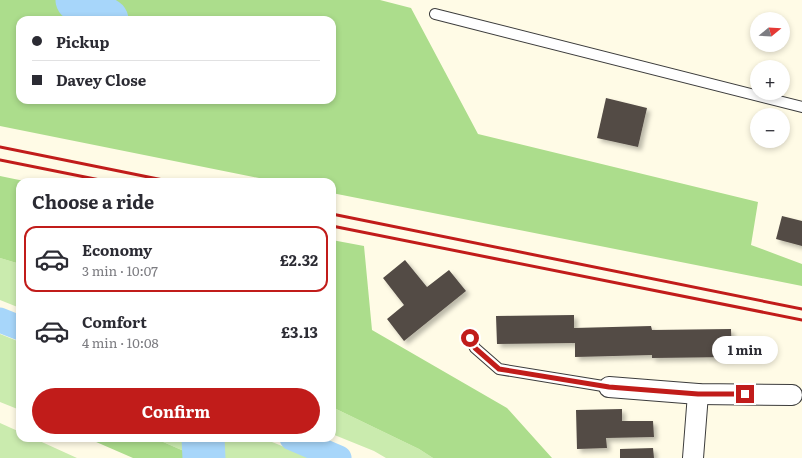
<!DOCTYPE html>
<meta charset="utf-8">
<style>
:root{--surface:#fff;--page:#f7f7f7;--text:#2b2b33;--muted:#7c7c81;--line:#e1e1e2;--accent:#c11c1a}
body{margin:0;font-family:Literata,serif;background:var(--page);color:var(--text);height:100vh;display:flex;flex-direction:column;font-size:15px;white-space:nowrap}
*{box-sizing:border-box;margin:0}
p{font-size:13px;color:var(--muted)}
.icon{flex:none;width:22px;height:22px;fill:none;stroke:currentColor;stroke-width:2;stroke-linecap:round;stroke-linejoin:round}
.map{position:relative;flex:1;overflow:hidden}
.panel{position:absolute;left:16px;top:178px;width:320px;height:264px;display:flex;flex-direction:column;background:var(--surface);border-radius:12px;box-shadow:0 2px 6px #0003}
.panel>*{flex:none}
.hud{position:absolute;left:16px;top:16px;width:320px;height:88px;border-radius:12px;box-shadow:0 2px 6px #0003;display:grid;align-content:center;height:88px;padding:0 16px;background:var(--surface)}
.needle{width:26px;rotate:72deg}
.fabs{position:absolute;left:750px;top:12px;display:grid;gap:8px}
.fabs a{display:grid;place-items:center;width:40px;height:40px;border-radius:50%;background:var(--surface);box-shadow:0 2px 6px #0003;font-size:20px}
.end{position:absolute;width:18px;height:18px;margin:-9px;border:5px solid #c11c1a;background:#fff;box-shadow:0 0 0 2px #fff}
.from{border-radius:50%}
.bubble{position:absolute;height:28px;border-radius:14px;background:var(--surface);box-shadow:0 2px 6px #0003;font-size:13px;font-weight:700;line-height:28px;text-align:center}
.hud b{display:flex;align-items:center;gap:14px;height:38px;font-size:15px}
.hud b+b{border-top:1px solid var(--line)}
.hud i{width:10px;height:10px;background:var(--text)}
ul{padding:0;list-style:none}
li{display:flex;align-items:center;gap:12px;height:66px;margin:0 8px 6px;padding:0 8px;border:2px solid transparent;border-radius:12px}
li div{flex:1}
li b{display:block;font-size:15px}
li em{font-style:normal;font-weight:700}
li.selected{border-color:var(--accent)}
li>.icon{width:36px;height:36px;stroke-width:1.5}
h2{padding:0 16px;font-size:18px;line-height:48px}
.button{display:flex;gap:8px;margin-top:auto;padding:8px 16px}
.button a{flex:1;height:46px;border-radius:24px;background:var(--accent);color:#fff;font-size:16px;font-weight:700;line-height:46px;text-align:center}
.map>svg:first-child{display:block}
.green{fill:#caebae}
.forest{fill:#acdd8c;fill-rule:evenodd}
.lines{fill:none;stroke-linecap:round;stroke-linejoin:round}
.canal{stroke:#a7d6fa;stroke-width:25}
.river{stroke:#a7d6fa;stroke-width:43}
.building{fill:#534b45;filter:url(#shadow)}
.service-casing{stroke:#3c3c3c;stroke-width:12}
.minor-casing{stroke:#3c3c3c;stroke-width:22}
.service{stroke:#fff;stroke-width:10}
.minor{stroke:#fff;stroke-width:20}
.rail{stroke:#c11c1a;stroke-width:3}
.route{stroke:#c11c1a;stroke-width:5}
</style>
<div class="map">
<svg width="802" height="458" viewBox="0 0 802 458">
<defs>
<filter id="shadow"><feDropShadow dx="3.5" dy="3.5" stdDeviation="2" flood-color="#0004"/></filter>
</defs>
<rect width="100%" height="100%" fill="#fffbe6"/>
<g class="green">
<path d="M0 258 20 264V308L0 300Z"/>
<path d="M0 334 20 342V410L0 402Z"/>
<path d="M332 407 419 449 433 458H386L374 451 332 434Z"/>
<path d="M0 423 20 432V438H33L77 458H0Z"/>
<path d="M154 438H262L312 458H200Z"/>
</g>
<g class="forest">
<path d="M0 0H380L411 8 478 134 758 202 751 245 802 264V286L332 193V182H279L0 126ZM20 20H332V100H20Z"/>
<path d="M0 176 29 182H20V264L0 258Z"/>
<path d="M332 240 364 246 372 330 507 408 552 458H433L419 449 332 407Z"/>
<path d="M87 438H154L200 458H133Z"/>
</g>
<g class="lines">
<g class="canal">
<path d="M0 320 20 328"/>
<path d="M292 438 339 458"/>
</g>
<g class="river">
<path d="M77 0 107 20"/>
<path d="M203 438 204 458"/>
</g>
</g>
<g class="building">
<path d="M606 98 647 108 638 147 597 138Z"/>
<path d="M782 216 802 221V246L776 239Z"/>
<path d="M405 260 427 287 449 270 466 291 404 341 387 319 404 305 383 278Z"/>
<path d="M574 315V328L651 326 652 330 731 329 732 357 652 358V355L575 357V343L497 344 496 316Z"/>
<path d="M622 409V421H653L654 437 606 438 607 448 577 449 576 410Z"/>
<path d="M653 448 654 458H620V449Z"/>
</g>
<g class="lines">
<g class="service-casing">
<g id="service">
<path d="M435 14 802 107"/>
<path d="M470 338 475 348 499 369 609 387"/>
</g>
</g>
<g class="minor-casing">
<g id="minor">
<path d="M609 387 698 394 792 395"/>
<path d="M693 458 698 394"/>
</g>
</g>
<use href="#service" class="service"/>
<use href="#minor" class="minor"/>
<g class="rail">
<path d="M0 147 173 182"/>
<path d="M0 160 110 182"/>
<path d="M332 214 802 309"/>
<path d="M332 226 802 320"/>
</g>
</g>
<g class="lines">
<path class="route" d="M470 338 475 348 499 369 609 387 698 394H745"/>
</g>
</svg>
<div class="fabs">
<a><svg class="needle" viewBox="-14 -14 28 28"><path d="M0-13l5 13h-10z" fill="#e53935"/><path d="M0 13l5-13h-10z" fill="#7c7c81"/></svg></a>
<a>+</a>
<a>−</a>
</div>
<i class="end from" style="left:470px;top:338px"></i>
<i class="end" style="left:745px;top:394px"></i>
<div class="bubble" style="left:712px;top:336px;width:66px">1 min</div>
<div class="hud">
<b><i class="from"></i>Pickup</b>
<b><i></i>Davey Close</b>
</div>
<section class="panel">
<h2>Choose a ride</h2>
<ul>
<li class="selected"><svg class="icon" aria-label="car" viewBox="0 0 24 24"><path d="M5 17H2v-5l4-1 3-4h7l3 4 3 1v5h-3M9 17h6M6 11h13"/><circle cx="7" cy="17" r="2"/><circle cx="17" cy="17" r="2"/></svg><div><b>Economy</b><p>3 min · 10:07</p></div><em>£2.32</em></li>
<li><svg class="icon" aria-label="car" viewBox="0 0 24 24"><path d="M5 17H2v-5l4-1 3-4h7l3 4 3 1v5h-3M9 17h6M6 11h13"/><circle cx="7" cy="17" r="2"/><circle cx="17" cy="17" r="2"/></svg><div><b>Comfort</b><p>4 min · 10:08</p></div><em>£3.13</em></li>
</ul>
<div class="button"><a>Confirm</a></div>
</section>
</div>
